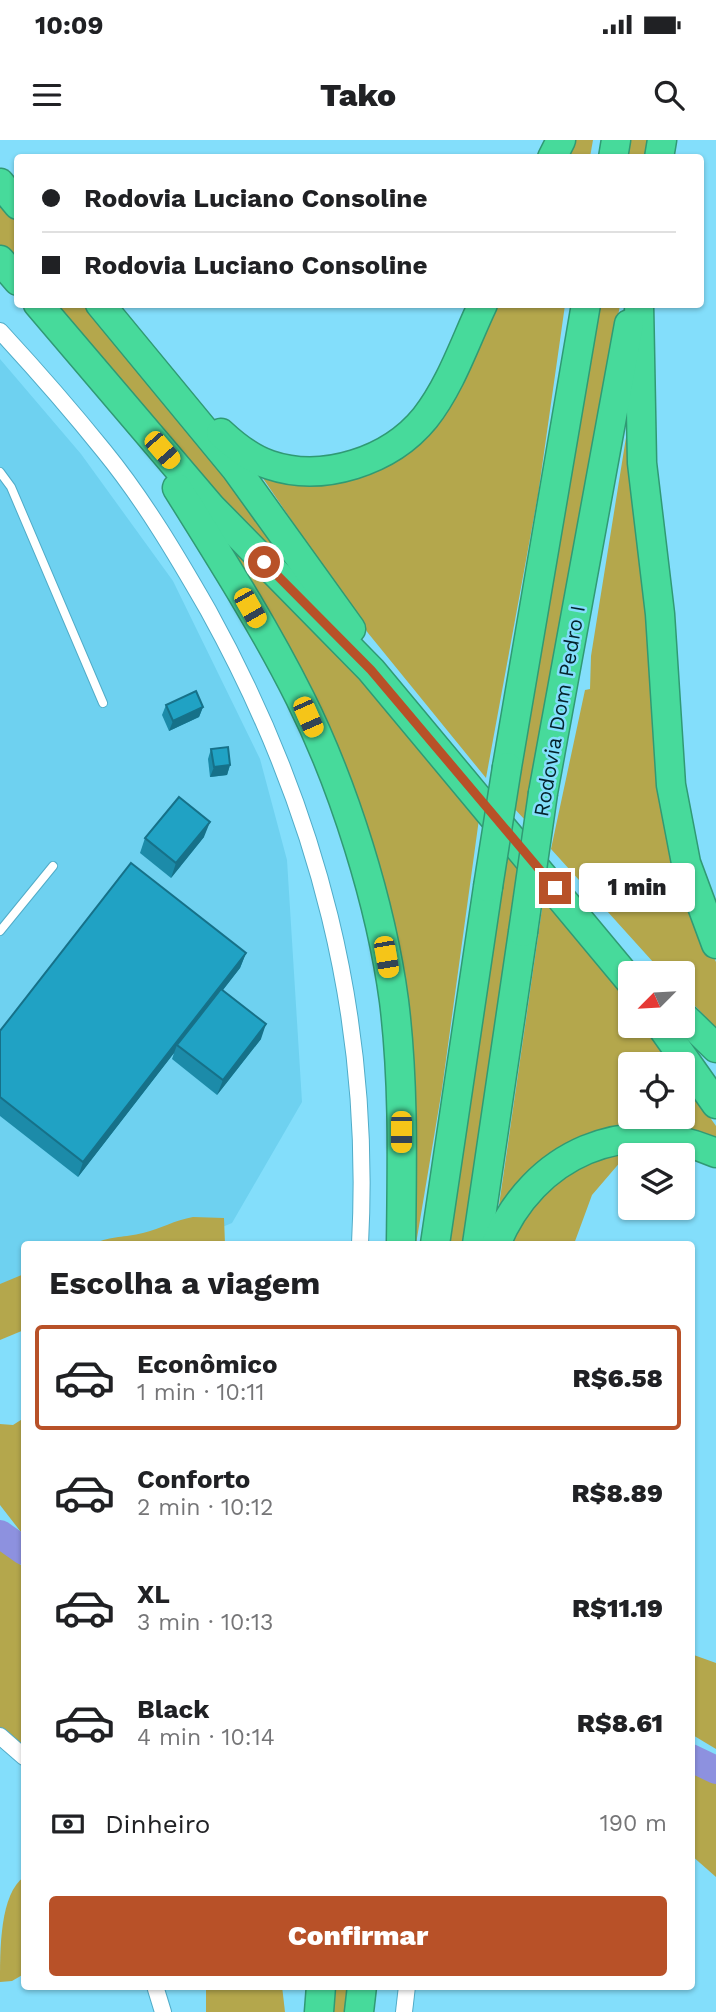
<!DOCTYPE html>
<html lang="pt">
<meta charset="utf-8">
<style>
:root{--surface:#fff;--page:#f6f6f6;--text:#202124;--muted:#757577;--line:#e0e0e0;--accent:#b85128}
body{margin:0;font-family:"Work Sans",sans-serif;background:var(--page);color:var(--text);height:100vh;display:flex;flex-direction:column;font-size:26px;white-space:nowrap}
*{box-sizing:border-box;margin:0}
p{font-size:23px;color:var(--muted)}
.icon{flex:none;width:38px;height:38px;fill:none;stroke:currentColor;stroke-width:2;stroke-linecap:round;stroke-linejoin:round}
.map{position:relative;flex:1;overflow:hidden}
.drawer{position:absolute;left:21px;top:1101px;width:674px;height:749px;display:flex;flex-direction:column;background:var(--surface);border-radius:7px;box-shadow:0 2px 5px #0004}
.drawer>*{flex:none}
.hud{position:absolute;left:14px;top:14px;width:690px;height:154px;border-radius:7px;box-shadow:0 2px 5px #0004;display:grid;align-content:center;height:154px;padding:0 28px;background:var(--surface)}
.needle{width:46px;rotate:246deg}
.controls{position:absolute;left:618px;top:821px;display:grid;gap:14px}
.controls a{display:grid;place-items:center;width:77px;height:77px;border-radius:7px;background:var(--surface);box-shadow:0 2px 5px #0004;font-size:35px}
.end{position:absolute;width:32px;height:32px;margin:-16px;border:9px solid #b85128;background:#fff;box-shadow:0 0 0 4px #fff}
.from{border-radius:50%}
.bubble{position:absolute;height:49px;border-radius:7px;background:var(--surface);box-shadow:0 2px 5px #0004;font-size:23px;font-weight:800;line-height:49px;text-align:center}
.car{position:absolute;width:21px;height:42px;margin:-21px -10px;border-radius:9px;box-shadow:0 0 5px 2px #0007;background:linear-gradient(#f5c518 24%,#345 0 40%,#f5c518 0 76%,#345 0 86%,#f5c518 0)}
.hud b{display:flex;align-items:center;gap:24px;height:66px;font-size:26px}
.hud b+b{border-top:2px solid var(--line)}
.hud i{width:18px;height:18px;background:var(--text)}
ul{padding:0;list-style:none}
li{display:flex;align-items:center;gap:21px;height:105px;margin:0 14px 10px;padding:0 14px;border:4px solid transparent;border-radius:7px}
li div{flex:1}
li b{display:block;font-size:26px}
li em{font-style:normal;font-weight:800}
li.active{border-color:var(--accent)}
li>.icon{width:63px;height:63px;stroke-width:1.5}
h2{padding:0 28px;font-size:32px;line-height:84px}
.pay{display:flex;align-items:center;gap:18px;height:77px;padding:0 28px;font-size:26px}
.pay p{margin-inline-start:auto}
.primary-button{display:flex;gap:14px;margin-top:auto;padding:14px 28px}
.primary-button a{flex:1;height:80px;border-radius:7px;background:var(--accent);color:#fff;font-size:28px;font-weight:800;line-height:80px;text-align:center}
.status{display:flex;justify-content:space-between;align-items:center;height:49px;padding:0 35px;background:var(--surface);direction:ltr}
.status svg{height:19px;fill:currentColor}
header{display:flex;justify-content:space-between;align-items:center;height:91px;padding:0 28px;background:var(--surface);font-size:32px;font-weight:800}
.map>svg:first-child{display:block}
.built{fill:#6ed1f0}
.green{fill:#b4a74c}
.lines{fill:none;stroke-linecap:round;stroke-linejoin:round}
.river{stroke:#8d91df;stroke-width:28}
.lane-casing{stroke:#51acc8;stroke-width:10}
.street-casing{stroke:#51acc8;stroke-width:18}
.highway-casing{stroke:#309a74;stroke-width:31}
.lane{stroke:#fff;stroke-width:8}
.street{stroke:#fff;stroke-width:16}
.highway{stroke:#47da9b;stroke-width:28}
.highway-bridge-casing{stroke:#309a74;stroke-width:31;stroke-linecap:butt}
.highway-bridge{stroke:#47da9b;stroke-width:28}
.wall{fill:#1c8ba9}
.shaded-wall{fill:#167189}
.building{fill:#20a2c4;stroke:#167189;stroke-width:2}
.route{stroke:#b85128;stroke-width:9}
.labels{text-anchor:middle;dominant-baseline:central;stroke-width:5;stroke-linejoin:round;paint-order:stroke}
.street-label{font-size:21px;fill:#04222b;stroke:#83defb}
</style>
<div class="status"><b>10:09</b><svg viewBox="0 0 49 12"><path d="M0 12V9h3v3zM5 12V6h3v6zM10 12V3h3v9zM15 12V0h3v12zM26 1h20v11H26zM47 4h2v5h-2z"/></svg></div>
<header><svg class="icon" aria-label="menu" viewBox="0 0 24 24"><path d="M4 6h16M4 12h16M4 18h16"/></svg>Tako<svg class="icon" aria-label="search" viewBox="0 0 24 24"><circle cx="10" cy="10" r="6"/><path d="M15 15l6 6"/></svg></header>
<div class="map">
<svg width="716" height="1872" viewBox="0 0 716 1872">
<rect width="100%" height="100%" fill="#83defb"/>
<path class="built" d="M0 219 81 314 173 441 260 619 287 720 302 962 232 1083 181 1104H24V1169L0 1180Z"/>
<g class="green">
<path d="M567 0H593L590 17 558 18Z"/>
<path d="M624 0H649L646 17 621 18Z"/>
<path d="M0 57 17 78V129L0 108Z"/>
<path d="M47 165H90L210 306 320 468Z"/>
<path d="M490 165H565L538 355 486 638 368 493 256 328 383 320Z"/>
<path d="M595 165H620L526 681 512 666 579 290 575 280Z"/>
<path d="M628 285 704 796 716 822V888L683 853 682 833H663L551 709 585 550 590 549 591 516Z"/>
<path d="M226 401 353 530 479 679 442 949 416 1104H408L394 818Z"/>
<path d="M505 709 519 725 464 1104H445Z"/>
<path d="M544 755 592 813 630 866V886H644L672 924H630V976H682L683 939 716 986V1004L626 992 497 1079Z"/>
<path d="M634 1006 592 1055 574 1104H503L564 1029Z"/>
<path d="M193 1077 224 1078 225 1104H93C113 1095 124 1098 143 1093 160 1089 175 1080 193 1077Z"/>
<path d="M24 1134V1190L0 1200V1144Z"/>
<path d="M24 1278V1396L0 1365V1284L13 1285Z"/>
<path d="M4 1409 24 1428V1624L0 1603V1410Z"/>
<path d="M691 1514 716 1523V1609L691 1594Z"/>
<path d="M691 1631 716 1642V1737L691 1715Z"/>
<path d="M24 1737V1834L12 1841 0 1842C0 1808 0 1754 24 1737Z"/>
<path d="M206 1846H282L285 1872H206Z"/>
<path d="M333 1846H353L350 1872H330Z"/>
</g>
<g class="lines">
<g class="river">
<path d="M0 1394 24 1411"/>
<path d="M691 1618 716 1630"/>
</g>
<g class="lane-casing">
<g id="lane">
<path d="M0 332 11 347 103 563"/>
<path d="M0 791 53 726"/>
</g>
</g>
<g class="street-casing">
<g id="street">
<path d="M0 191C36 230 71 270 104 311 144 360 177 416 208 470 318 669 372 877 360 1104"/>
<path d="M0 1596 24 1617"/>
<path d="M155 1846 163 1872"/>
<path d="M404 1872 407 1846"/>
</g>
</g>
<g class="highway-casing">
<g id="highway">
<path d="M552 18 561 0"/>
<path d="M613 18 616 0"/>
<path d="M659 18 662 0"/>
<path d="M0 43 18 65"/>
<path d="M0 120 18 141"/>
<path d="M38 164 211 367 371 530 630 841"/>
<path d="M100 164 236 329 351 489"/>
<path d="M639 164 642 323 660 474 671 645 686 723 716 804"/>
<path d="M221 293C235 306 251 319 270 325 323 343 390 321 425 278 451 245 465 202 483 164"/>
<path d="M177 348C220 417 264 486 300 558 344 646 381 764 394 861 404 941 402 1024 401 1104"/>
<path d="M507 627 586 164"/>
<path d="M543 653 629 184"/>
<path d="M682 875 716 908"/>
<path d="M661 886 716 964"/>
<path d="M435 1104 488 747"/>
<path d="M477 1104 523 792"/>
<path d="M496 1104C533 1014 626 973 716 1013"/>
<path d="M319 1872 321 1846"/>
<path d="M359 1872 362 1846"/>
</g>
</g>
<use href="#lane" class="lane"/>
<use href="#street" class="street"/>
<use href="#highway" class="highway"/>
<g class="highway-bridge-casing">
<g id="highway-bridge">
<path d="M488 747 507 627"/>
<path d="M523 792 543 653"/>
</g>
</g>
<use href="#highway-bridge" class="highway-bridge"/>
</g>
<g class="wall">
<path d="M166 565 203 567 199 577 169 591 162 575Z"/>
<path d="M211 609 230 625 227 635 210 637 208 619Z"/>
<path d="M204 697 171 738 140 713 145 698Z"/>
<path d="M246 813 240 828 223 850 261 899 217 955 172 919 174 913 78 1037 0 976V891Z"/>
</g>
<g class="shaded-wall">
<path d="M203 567 199 577 169 591 173 581Z"/>
<path d="M230 625 227 635 210 637 214 627Z"/>
<path d="M210 682 204 697 171 738 176 723Z"/>
<path d="M246 813 240 828 179 906 177 905 174 913 78 1037 83 1022Z"/>
<path d="M266 884 261 899 217 955 223 940Z"/>
</g>
<g class="building">
<path d="M196 551 203 567 173 581 166 565Z"/>
<path d="M228 607 230 625 214 627 211 609Z"/>
<path d="M179 657 210 682 176 723 145 698Z"/>
<path d="M131 723 246 813 83 1022 0 957V891Z"/>
<path d="M221 849 266 884 223 940 177 905Z"/>
</g>
<g class="lines">
<path class="route" d="M264 422 371 530 555 748"/>
</g>
<g class="labels">
<g class="street-label">
<text transform="translate(559 571) rotate(-80)">Rodovia Dom Pedro I</text>
</g>
</g>
</svg>
<div class="controls">
<a><svg class="needle" viewBox="-14 -14 28 28"><path d="M0-13l5 13h-10z" fill="#e53935"/><path d="M0 13l5-13h-10z" fill="#757577"/></svg></a>
<a><svg class="icon" aria-label="locate" viewBox="0 0 24 24"><circle cx="12" cy="12" r="6"/><path d="M12 2v4M12 18v4M2 12h4M18 12h4"/></svg></a>
<a><svg class="icon" aria-label="layers" viewBox="0 0 24 24"><path d="M12 4l9 5-9 5-9-5zM3 14l9 5 9-5"/></svg></a>
</div>
<i class="end from" style="left:264px;top:422px"></i>
<i class="end" style="left:555px;top:748px"></i>
<div class="bubble" style="left:579px;top:723px;width:116px">1 min</div>
<i class="car" style="left:162px;top:310px;rotate:139deg"></i>
<i class="car" style="left:250px;top:468px;rotate:150deg"></i>
<i class="car" style="left:308px;top:577px;rotate:156deg"></i>
<i class="car" style="left:386px;top:817px;rotate:170deg"></i>
<i class="car" style="left:401px;top:992px;rotate:180deg"></i>
<div class="hud">
<b><i class="from"></i>Rodovia Luciano Consoline</b>
<b><i></i>Rodovia Luciano Consoline</b>
</div>
<section class="drawer">
<h2>Escolha a viagem</h2>
<ul>
<li class="active"><svg class="icon" aria-label="car" viewBox="0 0 24 24"><path d="M5 17H2v-5l4-1 3-4h7l3 4 3 1v5h-3M9 17h6M6 11h13"/><circle cx="7" cy="17" r="2"/><circle cx="17" cy="17" r="2"/></svg><div><b>Econômico</b><p>1 min · 10:11</p></div><em>R$6.58</em></li>
<li><svg class="icon" aria-label="car" viewBox="0 0 24 24"><path d="M5 17H2v-5l4-1 3-4h7l3 4 3 1v5h-3M9 17h6M6 11h13"/><circle cx="7" cy="17" r="2"/><circle cx="17" cy="17" r="2"/></svg><div><b>Conforto</b><p>2 min · 10:12</p></div><em>R$8.89</em></li>
<li><svg class="icon" aria-label="car" viewBox="0 0 24 24"><path d="M5 17H2v-5l4-1 3-4h7l3 4 3 1v5h-3M9 17h6M6 11h13"/><circle cx="7" cy="17" r="2"/><circle cx="17" cy="17" r="2"/></svg><div><b>XL</b><p>3 min · 10:13</p></div><em>R$11.19</em></li>
<li><svg class="icon" aria-label="car" viewBox="0 0 24 24"><path d="M5 17H2v-5l4-1 3-4h7l3 4 3 1v5h-3M9 17h6M6 11h13"/><circle cx="7" cy="17" r="2"/><circle cx="17" cy="17" r="2"/></svg><div><b>Black</b><p>4 min · 10:14</p></div><em>R$8.61</em></li>
</ul>
<div class="pay"><svg class="icon" aria-label="cash" viewBox="0 0 24 24"><path d="M3 7h18v10H3z"/><circle cx="12" cy="12" r="2"/></svg>Dinheiro<p>190 m</p></div>
<div class="primary-button"><a>Confirmar</a></div>
</section>
</div>
